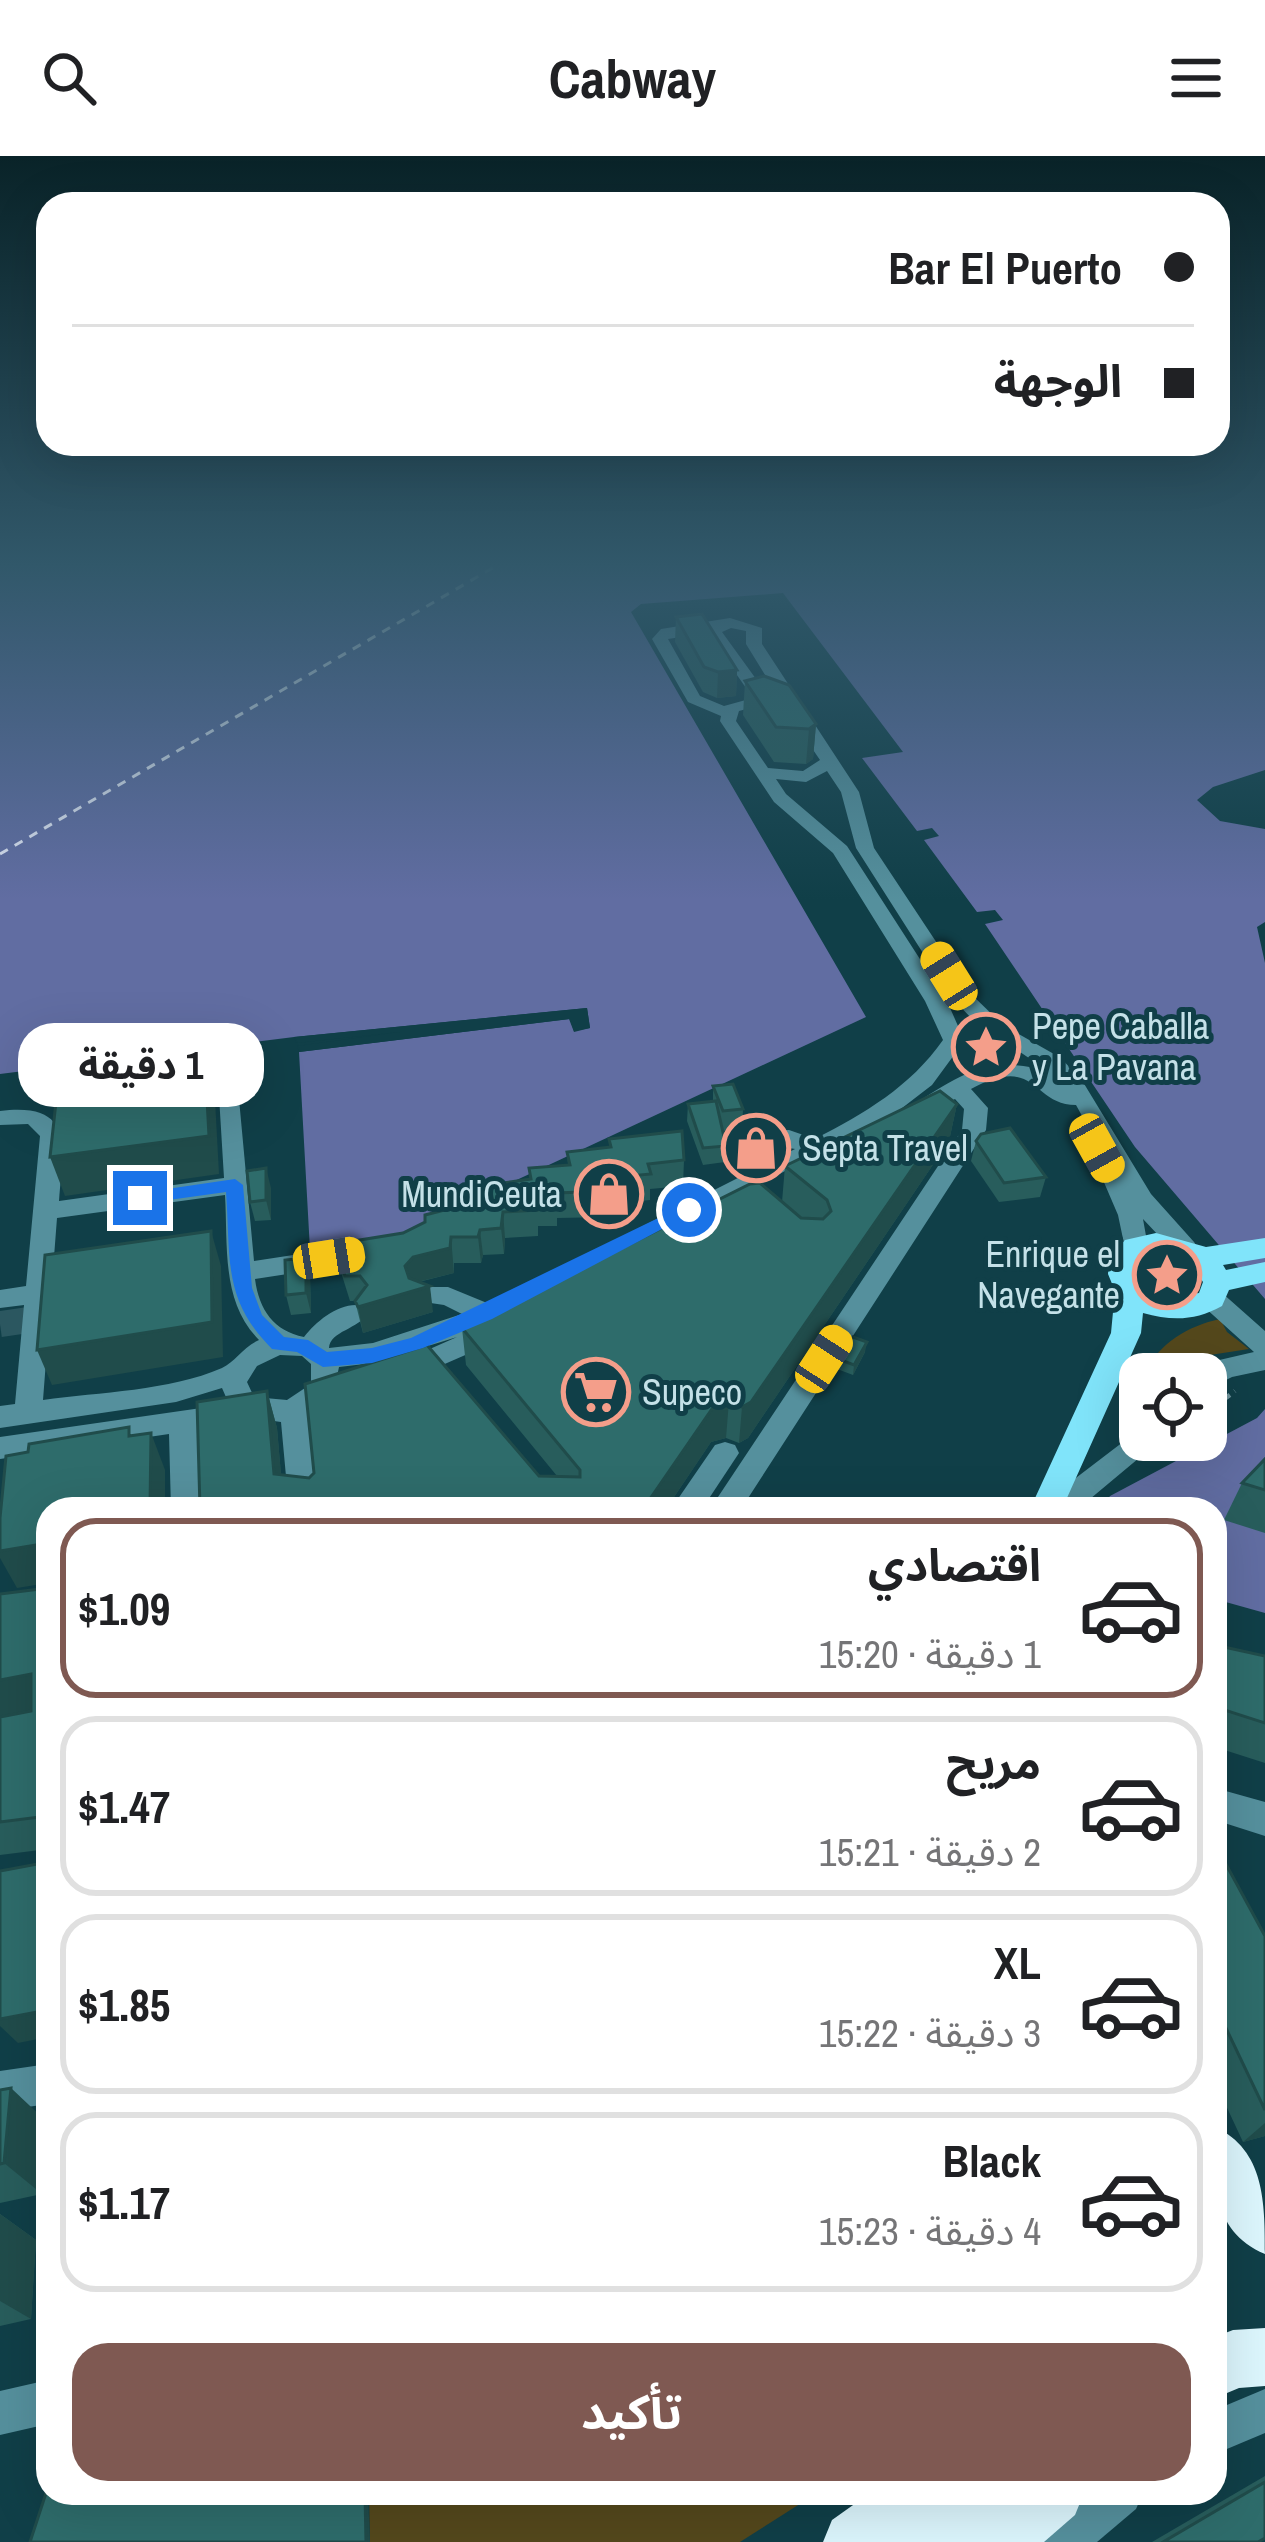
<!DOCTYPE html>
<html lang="ar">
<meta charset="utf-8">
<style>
:root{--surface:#fff;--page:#f2f2f2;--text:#202124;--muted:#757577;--line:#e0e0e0;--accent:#7f5952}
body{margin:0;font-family:"Archivo Narrow","Noto Sans Arabic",sans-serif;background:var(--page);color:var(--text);direction:rtl;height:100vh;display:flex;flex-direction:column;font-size:45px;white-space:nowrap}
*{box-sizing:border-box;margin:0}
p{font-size:39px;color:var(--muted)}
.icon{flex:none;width:66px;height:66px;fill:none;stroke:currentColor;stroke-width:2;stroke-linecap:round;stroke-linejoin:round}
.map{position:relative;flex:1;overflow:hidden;direction:ltr}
.panel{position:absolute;left:36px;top:1341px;width:1191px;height:1008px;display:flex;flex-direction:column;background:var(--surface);border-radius:36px;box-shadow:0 12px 48px #0002;direction:rtl}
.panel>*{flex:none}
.guide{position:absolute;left:36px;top:36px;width:1194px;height:264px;border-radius:36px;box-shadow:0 12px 48px #0002;direction:rtl;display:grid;align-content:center;height:264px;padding:0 36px;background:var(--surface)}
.buttons{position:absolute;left:1119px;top:1197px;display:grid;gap:24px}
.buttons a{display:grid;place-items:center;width:108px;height:108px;border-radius:24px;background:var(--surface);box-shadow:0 12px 48px #0002;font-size:60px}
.end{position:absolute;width:54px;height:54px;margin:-27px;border:15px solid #1a73e8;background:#fff;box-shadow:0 0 0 6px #fff}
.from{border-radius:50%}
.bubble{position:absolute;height:84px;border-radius:36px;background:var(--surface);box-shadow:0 12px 48px #0002;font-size:39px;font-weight:700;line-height:84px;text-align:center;direction:rtl}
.car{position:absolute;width:36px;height:72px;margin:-36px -18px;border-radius:15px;box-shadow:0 0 9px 3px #0007;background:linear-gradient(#f5c518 24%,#345 0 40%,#f5c518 0 76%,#345 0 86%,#f5c518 0)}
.guide b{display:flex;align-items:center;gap:42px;height:114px;font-size:45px}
.guide b+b{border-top:3px solid var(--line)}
.guide i{width:30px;height:30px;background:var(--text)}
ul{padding:21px 0 0;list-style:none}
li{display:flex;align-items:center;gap:36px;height:180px;margin:0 24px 18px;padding:0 12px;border:6px solid var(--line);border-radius:36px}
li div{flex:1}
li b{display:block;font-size:45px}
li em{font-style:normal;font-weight:700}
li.selected{border-color:var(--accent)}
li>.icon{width:108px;height:108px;stroke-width:1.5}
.cta{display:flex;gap:24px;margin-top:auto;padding:24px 36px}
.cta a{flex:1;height:138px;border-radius:36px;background:var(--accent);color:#fff;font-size:48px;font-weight:700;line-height:138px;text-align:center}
header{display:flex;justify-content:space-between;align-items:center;height:156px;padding:0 36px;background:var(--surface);font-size:54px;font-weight:700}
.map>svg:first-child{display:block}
.green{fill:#54481c}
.water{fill:#616da2}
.pier{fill:#103f48}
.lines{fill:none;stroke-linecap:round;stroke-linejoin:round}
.ferry{stroke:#dee3f3;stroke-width:3;stroke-dasharray:9 8;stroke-linecap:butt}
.minor-tunnel{stroke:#2b5760;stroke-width:26;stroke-dasharray:26 14;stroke-linecap:butt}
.path{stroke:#6d939b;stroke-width:4.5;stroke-dasharray:6 6;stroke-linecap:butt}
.minor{fill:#55909d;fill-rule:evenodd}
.major{fill:#80e4fa;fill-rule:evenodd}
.highway{fill:#dcf6fd;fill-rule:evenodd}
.wall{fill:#285d5c}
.shaded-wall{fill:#204c4b}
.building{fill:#2e6c6b;stroke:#204c4b;stroke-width:3}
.route{fill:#1a73e8}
.labels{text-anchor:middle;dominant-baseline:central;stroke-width:10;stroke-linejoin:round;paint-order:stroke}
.poi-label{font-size:36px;fill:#c4e1e8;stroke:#103f48;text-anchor:start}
</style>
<header><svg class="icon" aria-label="menu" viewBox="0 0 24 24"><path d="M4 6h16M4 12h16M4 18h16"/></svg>Cabway<svg class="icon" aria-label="search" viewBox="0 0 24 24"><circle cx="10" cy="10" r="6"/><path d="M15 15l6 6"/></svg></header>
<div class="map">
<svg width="1265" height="2386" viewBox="0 0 1265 2386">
<rect width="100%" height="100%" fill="#103f48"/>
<g class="green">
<path d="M1220 1163 1227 1176 1249 1193 1210 1199 1207 1217 1144 1218C1159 1187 1188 1170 1220 1163Z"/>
<path d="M369 2337H817L740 2386H370Z"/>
</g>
<g class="water">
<path d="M0 410H1265V614L1213 631 1197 644 1220 665 1265 673V766L1257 771 1265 807V1143L1135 991 985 768 1003 764 995 754 977 756 924 684 939 680 932 672 917 675 862 602 903 596 783 437 641 448 631 456 866 861 390 1083 310 1094 299 896 570 863 574 875 590 872 587 852 294 881 0 918Z"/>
<path d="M1265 1253V1457L1215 1443V1353H1101L1110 1340 1257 1262Z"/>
</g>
<path class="pier" d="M587 852 590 872 574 876 569 863 299 896 297 890 400 876 296 887 294 881Z"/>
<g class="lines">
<path class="ferry" d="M0 698 496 410"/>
<path class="minor-tunnel" d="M0 1168 36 1163"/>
<path class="path" d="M1206 1257 1235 1235"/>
<g class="minor">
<path d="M730 462 762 472V488L859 636 874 692 970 837 1003 869 1061 902 1083 926 1151 1038 1194 1086 1198 1092 1194 1098H1176L1143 1063 1148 1091 1135 1100 1126 1097 1118 1059 1103 1024 1113 1016 1076 949C1031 949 1038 897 971 933L988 952 986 974 741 1353H710L962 974 964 953 955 943 916 964 908 962 904 957 908 952C961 919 985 898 1048 915L1001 883 974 879 965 884 932 929 893 959 494 1166 506 1176 502 1183 408 1224 398 1221 394 1214 398 1207 457 1181 373 1207 339 1211 333 1240 309 1259 319 1353H289L281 1266 246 1261 233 1269 197 1274 201 1353H171L169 1278 0 1303V1281L229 1248 222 1232 176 1246 0 1272V1250L15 1248 24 1149 0 1152V1134L26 1130 40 980 28 968 0 969V955C75 946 63 990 59 1045L224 1022 219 940 177 941 166 934C184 920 217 921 238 932L254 1105 372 1087 385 1096 372 1105 255 1123C259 1154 274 1175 304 1181 317 1164 342 1144 364 1150L368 1157C359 1173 330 1175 329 1192L373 1187 462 1158 444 1149 417 1145 413 1138 417 1131H448L487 1147 521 1132 795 993 754 986 750 981 754 976 789 974 815 983C865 957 910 931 943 884L925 845 833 697 774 646 720 565 721 560 688 546 652 483 661 473ZM731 472 746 475V488L781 545 769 541 722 476ZM707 477 709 479 753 542 724 550 700 540 668 483ZM762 549 790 560 820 604 803 615 768 612 736 565 739 555ZM827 615 841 636 856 692 951 841 975 866 958 870 947 845 847 690 786 638 776 623 806 626ZM225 1039C228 1090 221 1146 259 1184 243 1191 235 1206 222 1212 169 1235 100 1236 43 1244L57 1062ZM280 1199 302 1200 311 1208V1228L287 1244 254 1241 247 1226 257 1210Z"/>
<path d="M1212 1134 1221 1136 1265 1175V1214L1232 1221 1206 1234V1218L1196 1217 1215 1205 1254 1196 1203 1150 1199 1143 1203 1136Z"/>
<path d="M1140 1273V1284H1155L1151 1292 1078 1353H1042L1047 1344Z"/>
<path d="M725 1286 735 1289 739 1297 702 1353H671L715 1289Z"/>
<path d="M1215 1632 1265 1646V1680L1215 1664Z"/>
<path d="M48 1908V1948L0 1955V1915Z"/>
<path d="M48 2224V2268L0 2279V2235Z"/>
<path d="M1265 2233V2277L1215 2298V2254Z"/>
<path d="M1084 2337H1143L1136 2353 1097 2386H1038L1044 2369Z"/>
</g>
<path class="major" d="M1156 1077 1206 1091 1265 1082V1102L1223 1109 1226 1114 1265 1106V1126L1229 1134 1222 1150C1195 1165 1172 1165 1143 1157L1141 1177 1062 1353H1030L1111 1177 1115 1135 1108 1118 1109 1102 1125 1084ZM1166 1098 1191 1109 1203 1126 1199 1137 1167 1142 1140 1126 1137 1105 1144 1099Z"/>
<g class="highway">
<path d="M1215 1971C1265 1994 1265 2047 1265 2098 1209 2074 1215 2022 1215 1971Z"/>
<path d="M1265 2172V2230L1239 2232 1215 2242V2181L1233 2174Z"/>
<path d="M870 2337H1084L1075 2359 1044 2386H823L832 2364Z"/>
</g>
</g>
<g class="wall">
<path d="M676 461 737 514 736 540 717 542 703 536 675 486Z"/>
<path d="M745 525 816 568 813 603 806 608 774 606 743 559Z"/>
<path d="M713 930 743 953 742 973 723 975 726 990 725 1006 703 1009 687 965 688 948 713 945Z"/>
<path d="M957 948 949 985 748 1282 739 1287 726 1282 711 1286 666 1353H200L267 1235 277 1272 281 1319 309 1322 557 1320 466 1209 462 1172 782 1046 785 1010Z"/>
<path d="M609 983 684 1004 683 1030 650 1033V1044L610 1048V1061L557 1062V1070H538V1080L505 1082 504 1098 483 1099 481 1107H454V1117L419 1126 433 1156 363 1177 355 1145H350L340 1113 335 1088 403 1077 491 1042 530 1023 529 1012 568 1009 567 996 610 991Z"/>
<path d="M976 985 1046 1021 1040 1041 999 1046 971 1005Z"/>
<path d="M271 1032V1064L255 1065 250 1046Z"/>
<path d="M306 1102 310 1121 311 1157 291 1159 286 1139Z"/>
<path d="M865 1196 853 1219 837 1213 838 1203Z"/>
<path d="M1265 1303V1377L1224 1364 1242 1327Z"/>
<path d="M48 1432V1693L0 1699V1561Z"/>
<path d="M1215 1489 1265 1500V1607L1215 1591Z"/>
<path d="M1215 1649 1221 1699 1265 1780V1980L1243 1986 1215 1926Z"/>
<path d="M0 1934 47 1966 42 2038 0 2047Z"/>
<path d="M0 2058 36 2084 31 2163 0 2170Z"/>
<path d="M1265 2320V2382L1258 2386H1152Z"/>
</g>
<g class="shaded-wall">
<path d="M737 514 736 540 717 542 718 516Z"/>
<path d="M816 568 813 603 806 608 809 573Z"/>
<path d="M205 906 215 944 219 1018 65 1040 50 1001Z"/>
<path d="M957 948 949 985 748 1282 739 1287 742 1251Z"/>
<path d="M266 1012 271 1032V1064L266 1044Z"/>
<path d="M503 1056 505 1082 504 1098 501 1072Z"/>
<path d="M480 1074 483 1099 481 1107 478 1081Z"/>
<path d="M211 1075 221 1110 223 1201 52 1229 37 1194Z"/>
<path d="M451 1081 454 1117 417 1126 409 1136 405 1110 413 1101Z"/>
<path d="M306 1102 310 1121 311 1157 306 1137Z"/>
<path d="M430 1130 433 1156 363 1177 358 1151Z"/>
<path d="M867 1186 865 1196 853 1219 854 1209Z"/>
<path d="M267 1235 277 1272 284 1353 274 1318Z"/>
<path d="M729 1245 726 1282 711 1286 666 1353H643L714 1250Z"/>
<path d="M151 1277 165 1314V1353H150Z"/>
<path d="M48 1387V1427L17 1432 0 1402V1395Z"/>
<path d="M31 1518 48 1552 0 1561V1524Z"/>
<path d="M0 1845 48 1854V1881L18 1887 0 1870Z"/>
<path d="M11 1932 47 1966 42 2038 4 2007Z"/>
<path d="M1265 1967V1980L1243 1986Z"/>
<path d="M0 2058 36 2084 31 2163 0 2145Z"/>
<path d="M365 2337H368L370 2386H366Z"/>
</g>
<g class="building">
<path d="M702 458 737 514 718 516 704 511 676 461Z"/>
<path d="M764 520 789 529 816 568 809 573 776 571 745 525Z"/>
<path d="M205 906 209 980 50 1001 59 918Z"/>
<path d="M733 928 743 953 723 955 713 930Z"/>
<path d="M940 935 957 948 751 1246 742 1251 729 1245 714 1250 643 1353H200L197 1246 267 1235 274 1318 309 1322 314 1317 305 1228 427 1189 539 1320 580 1321V1314L462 1172 750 1028 760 1027 801 1062 823 1063 831 1055 827 1044 785 1010Z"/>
<path d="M716 945 726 990 703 992 688 948Z"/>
<path d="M1010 972 1046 1021 1004 1027 976 985 981 978Z"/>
<path d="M682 975 684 1004 648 1008 651 1018 607 1022 610 1035 556 1037V1044L535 1045 537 1054 503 1056 501 1072 480 1074 478 1081H451L450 1092 413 1101 405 1110 409 1122 430 1130 358 1151 355 1145 367 1129 360 1120H345L335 1088 403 1077 425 1066V1059L492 1042 490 1029 531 1023 529 1012 570 1009 567 996 611 991 609 983Z"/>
<path d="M266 1012V1044L250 1046 247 1015Z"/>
<path d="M211 1075 212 1166 37 1194 45 1099Z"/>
<path d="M306 1102V1137L286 1139 285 1104Z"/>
<path d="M853 1181 867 1186 854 1209 838 1203Z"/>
<path d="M129 1271V1280L151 1277 150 1353H48V1387L0 1395V1362L6 1300 28 1296 29 1288Z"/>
<path d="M1265 1303V1334L1242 1327Z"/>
<path d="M48 1432V1660L0 1666V1561L31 1555V1518L0 1524V1438Z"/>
<path d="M1215 1489 1265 1500V1567L1215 1551Z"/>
<path d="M1215 1649 1219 1650 1221 1699 1265 1780V1954L1215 1849Z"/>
<path d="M48 1706V1854L0 1863V1715Z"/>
<path d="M11 1932 4 2007 0 2008V1934Z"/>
<path d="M1265 2326V2382L1258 2386H1163Z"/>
<path d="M48 2331V2337H365L366 2386H30Z"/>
</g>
<linearGradient id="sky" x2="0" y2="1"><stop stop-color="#092328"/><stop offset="0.55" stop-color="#31586a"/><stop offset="1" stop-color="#31586a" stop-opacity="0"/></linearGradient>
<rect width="1265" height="744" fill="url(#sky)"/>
<path class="route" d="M235 1023 243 1029 252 1132 262 1159 284 1181 308 1184 327 1196 372 1192 411 1182 683 1050 698 1054 492 1163 423 1192 372 1207 323 1211 297 1196 272 1193C222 1143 231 1103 226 1036L140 1048 131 1042 140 1037Z"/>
<defs>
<g id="sight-ring" transform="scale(3.45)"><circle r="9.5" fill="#103f48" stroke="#f49e8a" stroke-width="1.5"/><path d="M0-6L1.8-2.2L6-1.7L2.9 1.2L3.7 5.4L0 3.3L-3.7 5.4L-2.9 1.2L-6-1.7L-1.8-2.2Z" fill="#f49e8a"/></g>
<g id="shop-ring" transform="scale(3.45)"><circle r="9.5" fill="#103f48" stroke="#f49e8a" stroke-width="1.5"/><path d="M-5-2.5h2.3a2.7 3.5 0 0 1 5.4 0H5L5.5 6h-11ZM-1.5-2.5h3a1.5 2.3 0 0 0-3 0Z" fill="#f49e8a"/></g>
<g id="supermarket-ring" transform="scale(3.45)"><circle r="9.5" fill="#103f48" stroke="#f49e8a" stroke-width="1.5"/><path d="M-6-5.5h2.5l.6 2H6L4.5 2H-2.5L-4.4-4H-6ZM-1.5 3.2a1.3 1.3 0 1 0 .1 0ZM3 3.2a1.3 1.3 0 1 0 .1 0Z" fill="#f49e8a"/></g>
</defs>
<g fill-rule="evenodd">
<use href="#sight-ring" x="986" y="891"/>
<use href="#shop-ring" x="756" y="992"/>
<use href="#shop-ring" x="609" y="1038"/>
<use href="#sight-ring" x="1167" y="1119"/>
<use href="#supermarket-ring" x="596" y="1236"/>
</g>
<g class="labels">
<g class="poi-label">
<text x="1032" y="870">Pepe Caballa<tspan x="1032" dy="41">y La Pavana</tspan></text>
<text x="802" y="992">Septa Travel</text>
<text x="562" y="1038" text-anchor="end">MundiCeuta</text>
<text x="1120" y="1098" text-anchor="end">Enrique el<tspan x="1120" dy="41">Navegante</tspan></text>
<text x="642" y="1236">Supeco</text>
</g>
</g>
</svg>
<div class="buttons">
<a><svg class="icon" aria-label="locate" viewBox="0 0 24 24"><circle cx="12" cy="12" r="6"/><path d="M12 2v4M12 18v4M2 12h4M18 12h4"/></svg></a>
</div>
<i class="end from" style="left:689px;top:1054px"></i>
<i class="end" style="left:140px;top:1042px"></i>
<div class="bubble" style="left:18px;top:867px;width:246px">1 دقيقة</div>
<i class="car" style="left:949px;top:820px;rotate:328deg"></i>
<i class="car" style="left:1097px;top:992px;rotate:151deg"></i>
<i class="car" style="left:329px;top:1102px;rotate:81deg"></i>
<i class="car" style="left:824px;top:1203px;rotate:33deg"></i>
<div class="guide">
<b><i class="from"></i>Bar El Puerto</b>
<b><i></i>الوجهة</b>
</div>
<section class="panel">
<ul>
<li class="selected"><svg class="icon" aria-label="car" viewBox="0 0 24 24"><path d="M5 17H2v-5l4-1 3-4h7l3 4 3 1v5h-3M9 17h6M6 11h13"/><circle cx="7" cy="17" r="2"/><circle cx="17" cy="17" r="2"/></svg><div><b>اقتصادي</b><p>1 دقيقة · 15:20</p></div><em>$1.09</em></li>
<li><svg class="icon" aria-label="car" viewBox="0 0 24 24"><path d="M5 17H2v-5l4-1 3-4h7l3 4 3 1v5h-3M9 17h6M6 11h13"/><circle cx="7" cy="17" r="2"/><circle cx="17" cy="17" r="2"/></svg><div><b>مريح</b><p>2 دقيقة · 15:21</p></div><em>$1.47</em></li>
<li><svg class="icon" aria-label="car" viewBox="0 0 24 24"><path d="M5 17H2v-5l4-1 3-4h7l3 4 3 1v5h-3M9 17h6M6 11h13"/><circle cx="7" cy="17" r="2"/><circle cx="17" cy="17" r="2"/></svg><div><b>XL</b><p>3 دقيقة · 15:22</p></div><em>$1.85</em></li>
<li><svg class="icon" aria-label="car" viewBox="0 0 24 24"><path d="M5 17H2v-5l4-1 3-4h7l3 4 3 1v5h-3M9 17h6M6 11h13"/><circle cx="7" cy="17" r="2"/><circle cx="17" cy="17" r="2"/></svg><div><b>Black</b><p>4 دقيقة · 15:23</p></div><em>$1.17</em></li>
</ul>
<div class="cta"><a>تأكيد</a></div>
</section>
</div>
